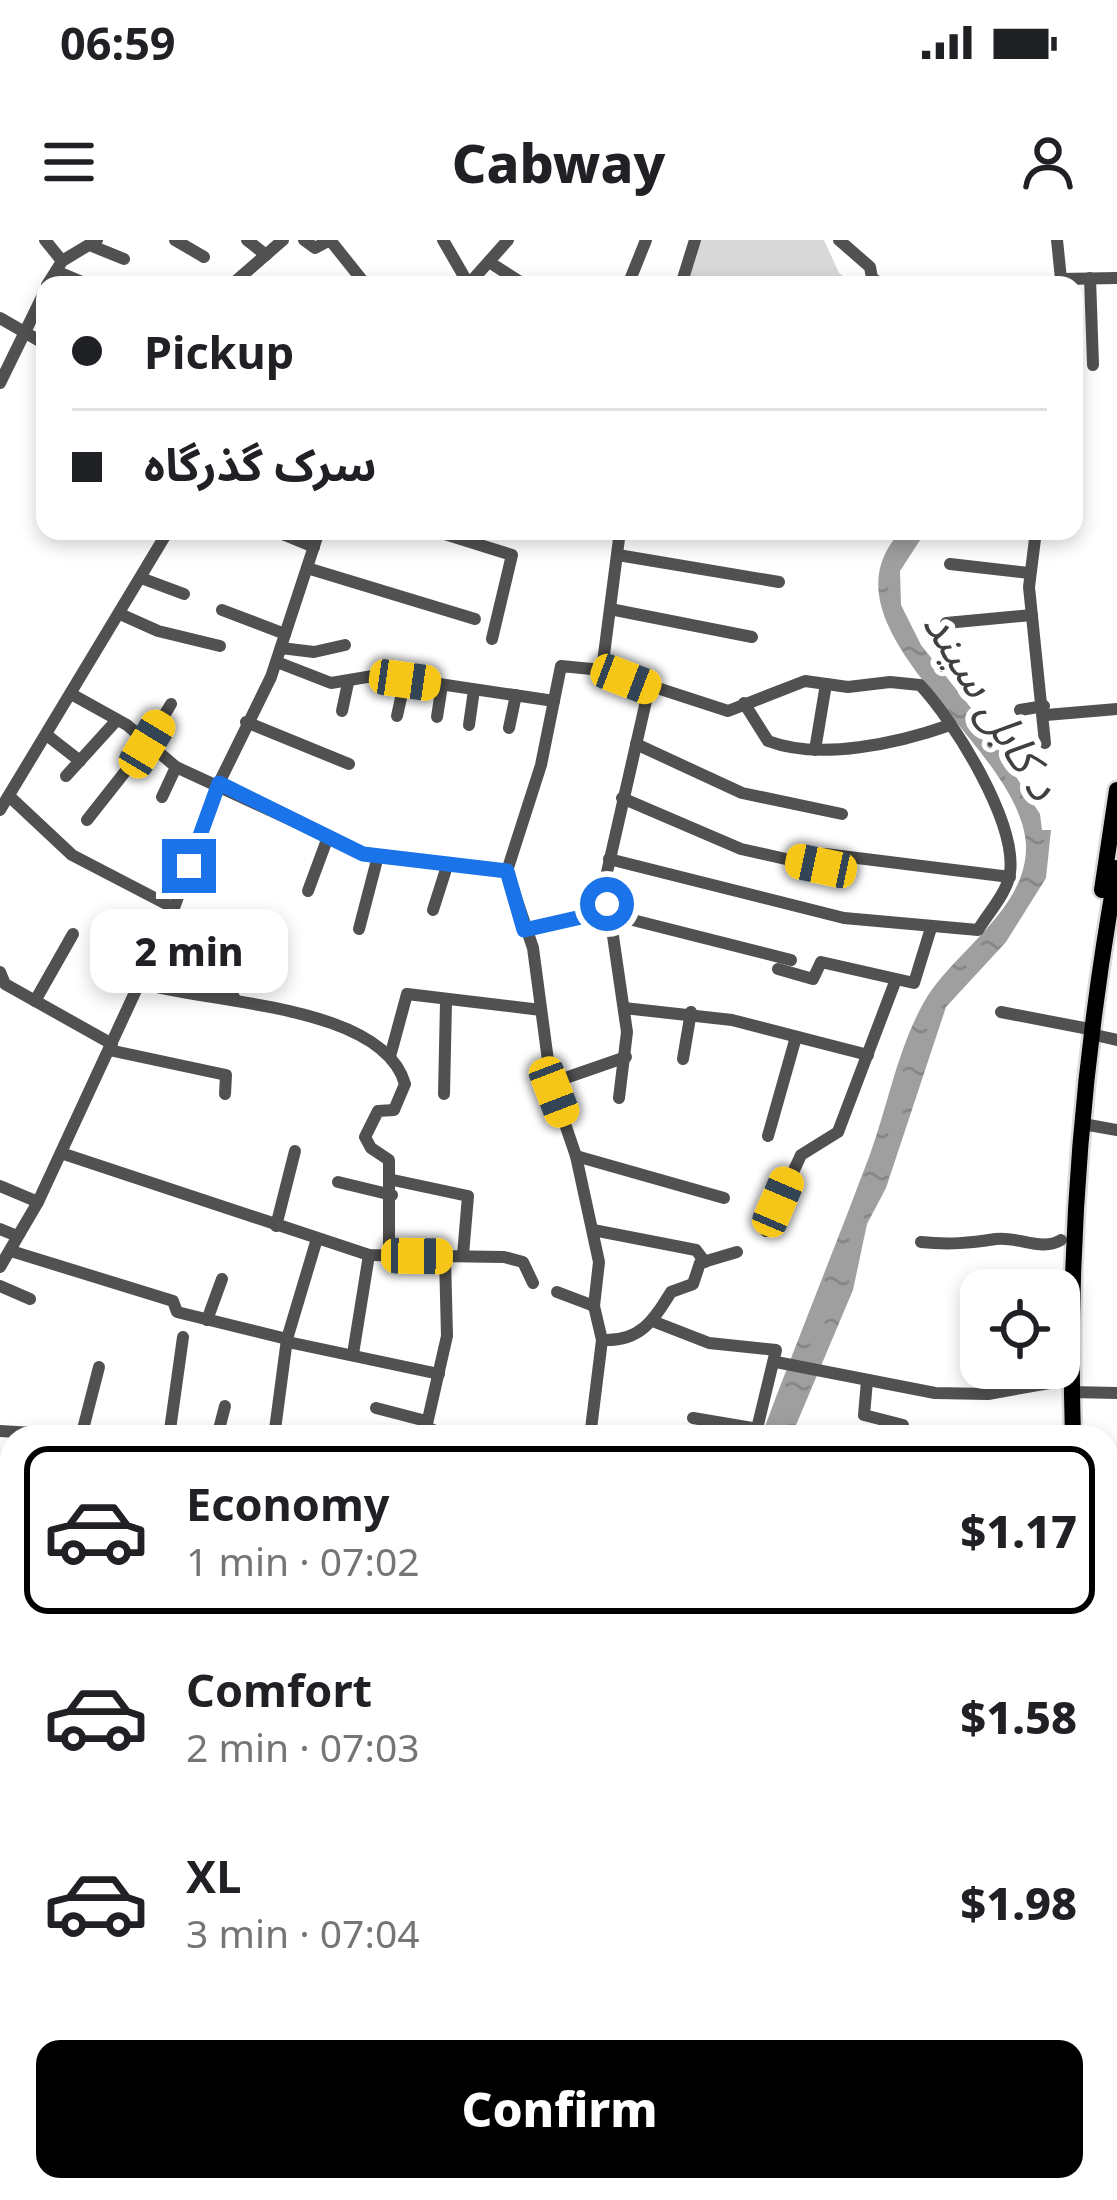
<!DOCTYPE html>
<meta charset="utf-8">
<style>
:root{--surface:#fff;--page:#f2f2f2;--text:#202124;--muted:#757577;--line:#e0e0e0;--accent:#000}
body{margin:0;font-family:"Noto Sans","Noto Sans Arabic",sans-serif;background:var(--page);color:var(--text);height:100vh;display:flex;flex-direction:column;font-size:45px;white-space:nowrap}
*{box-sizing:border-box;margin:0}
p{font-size:39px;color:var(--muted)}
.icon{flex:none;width:66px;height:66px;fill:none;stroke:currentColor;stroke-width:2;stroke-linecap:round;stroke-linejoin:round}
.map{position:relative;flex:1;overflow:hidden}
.sheet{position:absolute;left:0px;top:1185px;width:1119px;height:777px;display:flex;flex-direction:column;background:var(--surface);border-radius:36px 36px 0 0;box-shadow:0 6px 18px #0003}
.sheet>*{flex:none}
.hud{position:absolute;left:36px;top:36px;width:1047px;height:264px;border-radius:24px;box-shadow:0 6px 18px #0003;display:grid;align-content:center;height:264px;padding:0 36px;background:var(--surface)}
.controls{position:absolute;left:960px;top:1029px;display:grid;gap:24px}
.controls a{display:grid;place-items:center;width:120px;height:120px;border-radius:24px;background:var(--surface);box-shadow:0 6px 18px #0003;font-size:60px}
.end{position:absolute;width:54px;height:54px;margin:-27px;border:15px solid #1a73e8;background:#fff;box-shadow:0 0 0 6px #fff}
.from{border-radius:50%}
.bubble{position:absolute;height:84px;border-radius:24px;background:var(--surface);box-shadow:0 6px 18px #0003;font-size:39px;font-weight:800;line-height:84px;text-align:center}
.car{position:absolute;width:36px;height:72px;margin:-36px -18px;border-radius:15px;box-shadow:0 0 9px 3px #0007;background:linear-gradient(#f5c518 24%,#345 0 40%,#f5c518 0 76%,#345 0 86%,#f5c518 0)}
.hud b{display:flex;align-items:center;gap:42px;height:114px;font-size:45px}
.hud b+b{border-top:3px solid var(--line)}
.hud i{width:30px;height:30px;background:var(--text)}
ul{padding:21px 0 0;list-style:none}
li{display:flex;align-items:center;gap:36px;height:168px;margin:0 24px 18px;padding:0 12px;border:6px solid transparent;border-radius:24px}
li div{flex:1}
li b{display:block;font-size:45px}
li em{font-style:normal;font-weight:800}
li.active{border-color:var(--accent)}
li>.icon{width:108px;height:108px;stroke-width:1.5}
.cta{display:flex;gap:24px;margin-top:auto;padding:24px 36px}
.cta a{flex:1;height:138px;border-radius:24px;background:var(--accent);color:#fff;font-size:48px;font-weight:800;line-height:138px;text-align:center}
.status{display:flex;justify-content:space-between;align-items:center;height:84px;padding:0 60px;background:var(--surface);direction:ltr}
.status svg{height:33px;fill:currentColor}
header{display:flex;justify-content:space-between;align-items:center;height:156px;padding:0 36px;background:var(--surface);font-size:54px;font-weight:800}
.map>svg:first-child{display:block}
.grass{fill:#d8d8d8}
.water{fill:url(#water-ripples)}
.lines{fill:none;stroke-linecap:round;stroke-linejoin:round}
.major-casing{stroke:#dbdbdb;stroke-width:21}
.minor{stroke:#515151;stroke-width:12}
.major{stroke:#000;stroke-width:16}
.route{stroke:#1a73e8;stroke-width:15}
.labels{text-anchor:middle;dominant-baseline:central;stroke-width:12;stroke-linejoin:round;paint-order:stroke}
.water-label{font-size:45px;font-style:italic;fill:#404040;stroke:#fff}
</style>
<div class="status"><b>06:59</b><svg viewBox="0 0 49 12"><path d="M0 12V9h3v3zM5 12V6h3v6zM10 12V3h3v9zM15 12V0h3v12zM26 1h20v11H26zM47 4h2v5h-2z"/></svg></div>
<header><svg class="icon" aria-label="menu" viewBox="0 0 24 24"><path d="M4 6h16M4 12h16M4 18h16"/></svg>Cabway<svg class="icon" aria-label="person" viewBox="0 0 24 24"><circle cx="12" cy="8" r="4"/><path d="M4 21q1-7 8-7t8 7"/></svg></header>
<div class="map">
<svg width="1117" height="1960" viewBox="0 0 1117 1960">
<defs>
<pattern id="water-ripples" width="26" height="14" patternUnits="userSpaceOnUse" patternTransform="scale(3)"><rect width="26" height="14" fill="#9f9f9f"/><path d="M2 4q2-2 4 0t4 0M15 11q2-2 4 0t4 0" fill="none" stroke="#878787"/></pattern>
</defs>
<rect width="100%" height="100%" fill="#fff"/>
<path class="grass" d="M692 0H824L839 33 855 45H679Z"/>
<path class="water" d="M901 291H926L900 331 901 365 921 405 975 473 1040 574 1042 590H1051L1046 638 1006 702 946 767 886 948 867 984 853 1050 791 1197H761C796 1103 834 1010 869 917 888 866 897 810 924 762 952 712 1028 670 1026 605 1021 504 810 388 901 291Z"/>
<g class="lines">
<g class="major-casing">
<g id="major">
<path d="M1102 650 1117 550"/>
<path d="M1073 1197C1067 1007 1083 815 1117 628"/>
<path d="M1107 1684 1117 1688"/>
<path d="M1021 1960 1024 1950"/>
</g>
</g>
<g class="minor">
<path d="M45 0 62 21"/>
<path d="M175 0 204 17"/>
<path d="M247 0 266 15"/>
<path d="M304 0 315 8 330 0"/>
<path d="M330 0 366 45"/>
<path d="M443 0 469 45"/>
<path d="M839 0 870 27 872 38 882 45"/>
<path d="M1057 0 1061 39 1117 38"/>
<path d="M92 6 124 19"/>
<path d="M489 22 525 45"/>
<path d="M56 31 62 21 97 0"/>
<path d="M1090 38 1093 125"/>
<path d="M237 40 283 0"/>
<path d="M47 45 56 31 89 45"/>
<path d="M468 45 508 0"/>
<path d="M628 45 646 0"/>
<path d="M681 45 695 0"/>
<path d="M0 78 45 104"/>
<path d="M0 143 45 51"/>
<path d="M275 291 314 307"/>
<path d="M435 291 512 315 492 399"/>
<path d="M1036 291 1029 347 1045 503"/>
<path d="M618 315 779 342"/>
<path d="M950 324 1029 333"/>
<path d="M307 328 475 379"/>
<path d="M141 338 184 354"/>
<path d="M610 369 752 397"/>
<path d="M222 370 285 394"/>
<path d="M120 374 158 391 220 406"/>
<path d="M946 383 1032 375"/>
<path d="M281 408 314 412 345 405"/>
<path d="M277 422 331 443 379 435 554 461"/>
<path d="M602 430 620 291"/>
<path d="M73 455 127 485 176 527 363 613 507 631"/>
<path d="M744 463 768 501C820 521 899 503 950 485"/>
<path d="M1020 470 1044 466"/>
<path d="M342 471 348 443"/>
<path d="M1046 475 1117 469"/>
<path d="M397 476 405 440"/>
<path d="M437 477 442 445"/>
<path d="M246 482 349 524"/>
<path d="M469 485 474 450"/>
<path d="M509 488 516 455"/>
<path d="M48 496 80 521"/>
<path d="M636 504 742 553 842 574"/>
<path d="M815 510 826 444"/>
<path d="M66 536 116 481"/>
<path d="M9 556 72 615 174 668"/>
<path d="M162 557 176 527"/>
<path d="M622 558 741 609 821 627"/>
<path d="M0 570 168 291"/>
<path d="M87 580 147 504 171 464"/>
<path d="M825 614 1010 637"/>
<path d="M308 651 328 597"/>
<path d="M433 670 448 623"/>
<path d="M609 674 791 720"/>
<path d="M359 689 378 616"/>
<path d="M524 690 608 671"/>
<path d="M229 724 225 745 234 757"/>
<path d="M778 729 813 739 821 722 914 743 931 688"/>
<path d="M0 732 5 744 112 804"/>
<path d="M141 743C210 764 382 764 405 844L394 870 378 871 365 897 371 908 389 920V1016"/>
<path d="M35 761 73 694"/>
<path d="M624 768 732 780 868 815"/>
<path d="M1001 772 1084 788"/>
<path d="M1095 795 1117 800"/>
<path d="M109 810 226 835 225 854"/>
<path d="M391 813 407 754 541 770"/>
<path d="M683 819 691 772"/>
<path d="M551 843 626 817"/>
<path d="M444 854 446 762"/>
<path d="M619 858 627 792 605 641 649 448"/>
<path d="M1083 884 1117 890"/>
<path d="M768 896 796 797"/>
<path d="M61 913 369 1015 504 1017 523 1022 533 1043"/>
<path d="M576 916 724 958"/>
<path d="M393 940 468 956 463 1015"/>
<path d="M338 942 392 955"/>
<path d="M0 946 38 962"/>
<path d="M276 986 295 911"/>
<path d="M0 989 17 996"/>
<path d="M593 990 696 1010 705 1022"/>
<path d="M766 991 801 915 838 892 895 742"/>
<path d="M921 1002C949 1005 970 1003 996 999 1018 996 1042 1012 1061 1000"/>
<path d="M11 1011 173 1061 177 1072 287 1099"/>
<path d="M0 1027 38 962 174 668 219 543 271 437 319 291"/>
<path d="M0 1046 30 1059"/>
<path d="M557 1052 594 1066"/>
<path d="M207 1080 222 1039"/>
<path d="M655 1082 709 1103 776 1110 755 1197"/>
<path d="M602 1100C640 1102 653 1081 671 1052L693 1044 700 1023 737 1012"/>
<path d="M288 1102 439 1134"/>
<path d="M353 1114 369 1015"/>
<path d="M776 1122 935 1153 988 1154 1061 1141"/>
<path d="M867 1141 864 1175 903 1185 900 1197"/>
<path d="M1071 1152 1117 1153"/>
<path d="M376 1168 426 1181"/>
<path d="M693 1178 758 1189"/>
<path d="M426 1187 450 1197"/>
<path d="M0 1191 100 1197"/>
<path d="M82 1193 99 1127"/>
<path d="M169 1197 183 1097"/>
<path d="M217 1197 225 1166"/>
<path d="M274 1197 287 1099 316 1002"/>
<path d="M424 1197 447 1096 445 1017"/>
<path d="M590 1197 602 1100 594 1066 599 1022 576 916 551 843 533 708 507 631 541 525 561 426 602 430 728 471 805 441 848 447 890 442 920 445C954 481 1017 582 1010 633 1007 653 989 672 978 690L844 678 609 619"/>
<path d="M1111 1325 1114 1290"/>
<path d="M1107 1482 1117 1483"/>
<path d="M0 1659 12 1658"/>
<path d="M0 1709 12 1712"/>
<path d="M1107 1798 1117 1802"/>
<path d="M0 1838 12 1839"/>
<path d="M1107 1839 1117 1842"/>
<path d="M4 1891 12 1893"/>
<path d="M1107 1912 1114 1914"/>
<path d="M181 1950 183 1960"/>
<path d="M658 1950 660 1960"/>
<path d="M1023 1951 1046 1960"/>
<path d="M84 1960 88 1950"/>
<path d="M238 1960 243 1950"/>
<path d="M364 1960 367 1950"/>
<path d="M402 1960 405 1950"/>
<path d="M733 1960V1950"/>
</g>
<use href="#major" class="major"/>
</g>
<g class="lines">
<path class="route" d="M189 626 219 543 363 614 507 631 524 690 608 671 607 664"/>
</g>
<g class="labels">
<g class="water-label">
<text transform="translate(993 464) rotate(58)">د کابل سيند</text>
</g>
</g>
</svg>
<div class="controls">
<a><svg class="icon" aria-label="locate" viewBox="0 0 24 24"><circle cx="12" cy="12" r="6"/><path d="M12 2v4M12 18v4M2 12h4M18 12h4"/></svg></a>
</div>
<i class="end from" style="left:607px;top:664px"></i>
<i class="end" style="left:189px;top:626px"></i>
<div class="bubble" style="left:90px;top:669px;width:198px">2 min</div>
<i class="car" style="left:626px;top:439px;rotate:111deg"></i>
<i class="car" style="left:405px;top:440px;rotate:98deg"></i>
<i class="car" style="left:147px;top:504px;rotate:31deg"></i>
<i class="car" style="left:821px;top:626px;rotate:282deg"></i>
<i class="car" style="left:554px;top:852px;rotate:159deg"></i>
<i class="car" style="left:778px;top:962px;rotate:23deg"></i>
<i class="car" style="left:417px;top:1016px;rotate:91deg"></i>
<div class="hud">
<b><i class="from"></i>Pickup</b>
<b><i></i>سرک گذرگاه</b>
</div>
<section class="sheet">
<ul>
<li class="active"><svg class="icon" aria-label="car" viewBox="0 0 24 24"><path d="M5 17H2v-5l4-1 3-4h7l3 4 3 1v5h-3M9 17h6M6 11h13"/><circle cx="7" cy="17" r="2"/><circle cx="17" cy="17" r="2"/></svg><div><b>Economy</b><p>1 min · 07:02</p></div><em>$1.17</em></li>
<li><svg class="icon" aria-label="car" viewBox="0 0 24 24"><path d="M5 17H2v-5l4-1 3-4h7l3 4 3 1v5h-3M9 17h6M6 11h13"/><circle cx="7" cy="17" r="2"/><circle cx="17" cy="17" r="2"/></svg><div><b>Comfort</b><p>2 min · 07:03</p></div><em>$1.58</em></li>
<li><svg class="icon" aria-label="car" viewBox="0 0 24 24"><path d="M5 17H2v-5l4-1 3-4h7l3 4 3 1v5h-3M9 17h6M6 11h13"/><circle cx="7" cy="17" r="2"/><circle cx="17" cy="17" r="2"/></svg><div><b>XL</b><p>3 min · 07:04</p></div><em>$1.98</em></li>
</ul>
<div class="cta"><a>Confirm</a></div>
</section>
</div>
